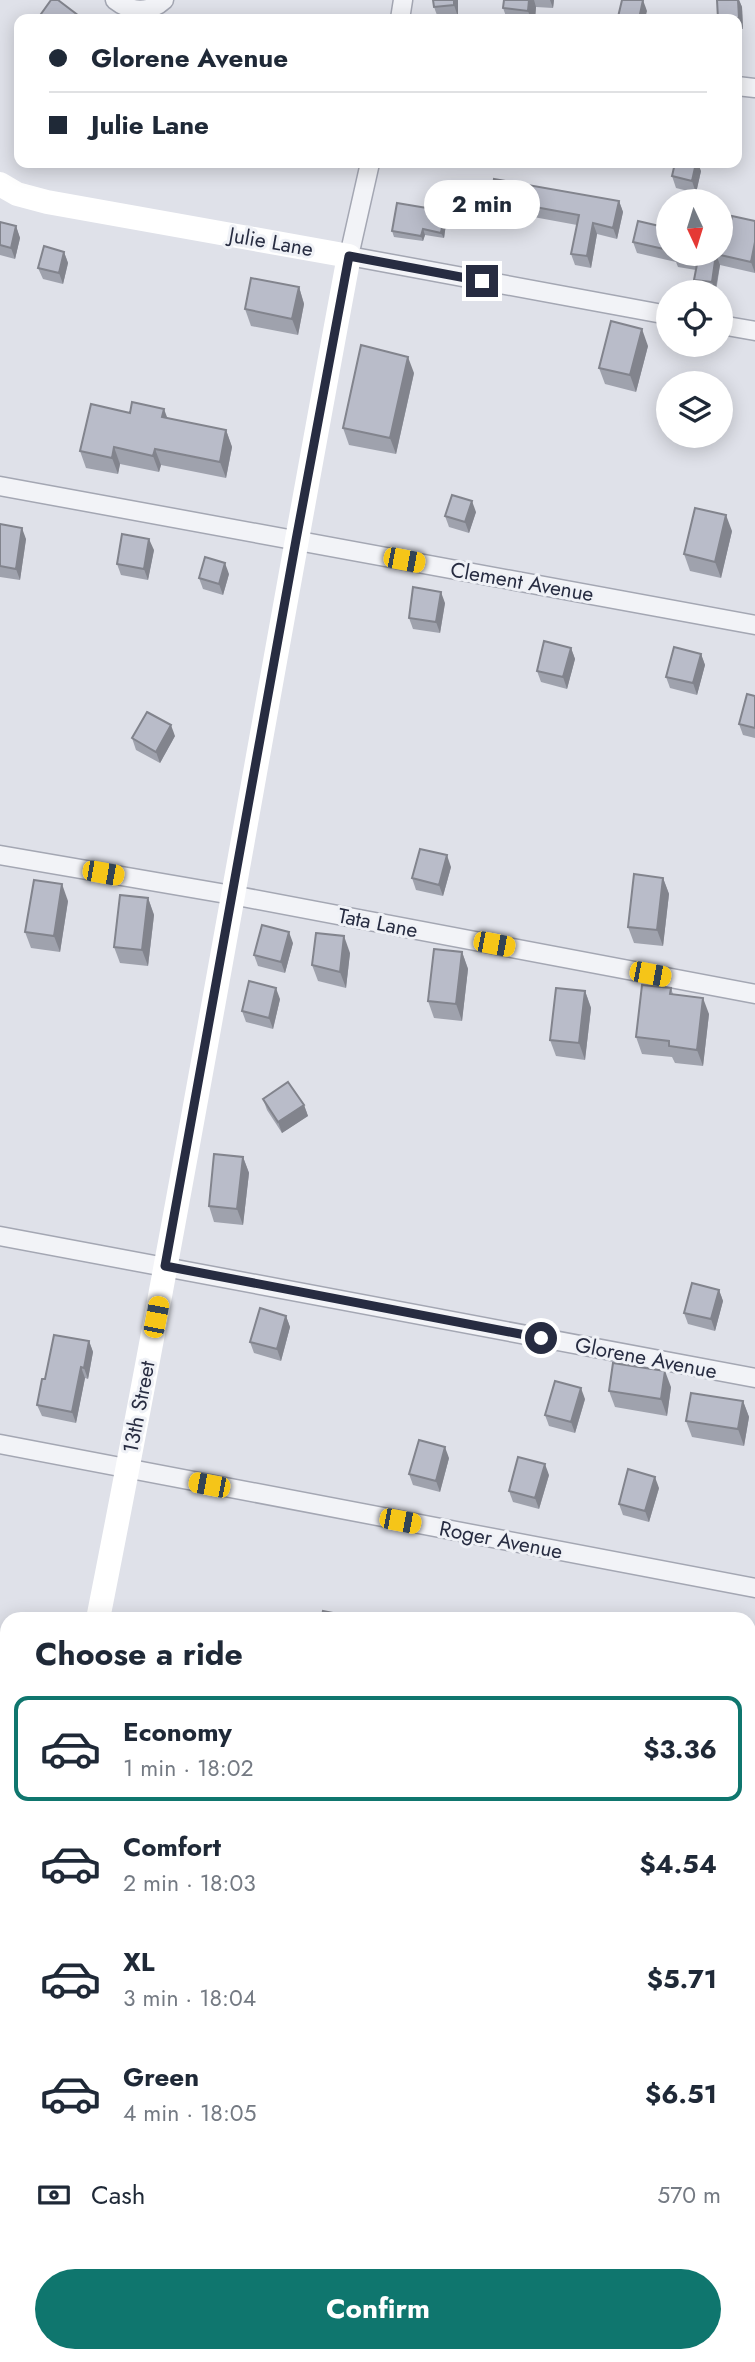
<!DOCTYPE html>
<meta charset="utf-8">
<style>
:root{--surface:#fff;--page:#f6f6f7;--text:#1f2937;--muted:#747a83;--line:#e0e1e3;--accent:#0f766e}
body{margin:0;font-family:Jost,sans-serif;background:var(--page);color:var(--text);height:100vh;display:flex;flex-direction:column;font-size:26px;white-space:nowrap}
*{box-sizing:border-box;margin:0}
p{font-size:23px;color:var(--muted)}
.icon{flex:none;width:38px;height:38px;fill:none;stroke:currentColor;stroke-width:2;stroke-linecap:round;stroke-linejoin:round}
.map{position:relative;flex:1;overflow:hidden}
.drawer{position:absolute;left:0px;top:1612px;width:756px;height:751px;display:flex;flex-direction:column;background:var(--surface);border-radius:21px 21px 0 0;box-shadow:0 4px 18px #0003}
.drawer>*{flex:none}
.hud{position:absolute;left:14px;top:14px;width:728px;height:154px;border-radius:14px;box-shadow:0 4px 18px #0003;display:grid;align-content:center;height:154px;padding:0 35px;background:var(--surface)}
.needle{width:46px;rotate:176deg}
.tools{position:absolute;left:656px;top:189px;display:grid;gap:14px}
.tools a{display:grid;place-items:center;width:77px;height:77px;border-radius:50%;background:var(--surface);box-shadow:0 4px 18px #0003;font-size:35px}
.end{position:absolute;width:32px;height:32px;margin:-16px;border:9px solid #272c41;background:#fff;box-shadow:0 0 0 4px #fff}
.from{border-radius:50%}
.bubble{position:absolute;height:49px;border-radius:24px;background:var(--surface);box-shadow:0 4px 18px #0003;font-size:23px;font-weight:700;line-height:49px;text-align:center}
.car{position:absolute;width:21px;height:42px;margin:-21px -10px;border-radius:9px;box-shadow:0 0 5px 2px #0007;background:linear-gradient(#f5c518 24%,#345 0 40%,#f5c518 0 76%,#345 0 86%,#f5c518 0)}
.hud b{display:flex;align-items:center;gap:24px;height:66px;font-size:26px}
.hud b+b{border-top:2px solid var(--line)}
.hud i{width:18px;height:18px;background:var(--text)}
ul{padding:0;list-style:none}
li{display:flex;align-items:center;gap:21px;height:105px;margin:0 14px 10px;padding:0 21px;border:4px solid transparent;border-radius:14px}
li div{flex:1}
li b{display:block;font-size:26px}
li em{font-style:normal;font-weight:700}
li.current{border-color:var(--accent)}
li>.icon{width:63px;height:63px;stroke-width:1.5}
h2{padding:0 35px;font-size:32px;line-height:84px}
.pay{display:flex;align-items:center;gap:18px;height:77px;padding:0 35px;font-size:26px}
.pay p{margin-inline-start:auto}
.primary-button{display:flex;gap:14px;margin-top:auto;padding:14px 35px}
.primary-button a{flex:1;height:80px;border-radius:42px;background:var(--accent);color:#fff;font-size:28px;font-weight:700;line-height:80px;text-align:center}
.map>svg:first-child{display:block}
.built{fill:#cdd0db}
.green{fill:#c1d3c0}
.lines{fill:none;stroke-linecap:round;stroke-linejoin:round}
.street-casing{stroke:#a4a7b3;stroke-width:21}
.primary-casing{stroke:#9ea3b5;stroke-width:32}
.street{stroke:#f2f3f7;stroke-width:18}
.secondary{stroke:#fff;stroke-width:24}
.primary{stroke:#fff;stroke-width:28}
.wall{fill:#9fa2ad}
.shaded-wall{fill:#82848d}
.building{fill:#b9bcc9;stroke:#82848d;stroke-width:2}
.route{stroke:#272c41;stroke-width:9}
.labels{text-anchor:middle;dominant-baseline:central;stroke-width:6;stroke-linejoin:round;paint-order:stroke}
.street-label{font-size:21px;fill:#272c41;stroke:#eff1f6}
</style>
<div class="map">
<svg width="755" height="2362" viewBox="0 0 755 2362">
<rect width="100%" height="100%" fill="#dfe1e9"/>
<path class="built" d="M0 1709 7 1710V1807L0 1806Z"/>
<g class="green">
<path d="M749 1850 755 1851V1942L749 1941Z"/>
<path d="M0 2319 7 2320V2356H188L222 2362H0Z"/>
</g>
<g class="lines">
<g class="street-casing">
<g id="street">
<path d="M115 0C130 12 149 14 164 0"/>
<path d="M400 19 403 0"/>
<path d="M737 86 755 88"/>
<path d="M370 163 349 256 668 315"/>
<path d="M721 325 755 331"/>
<path d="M0 486 755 625"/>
<path d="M0 855 232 895 755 994"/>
<path d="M0 1236 755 1378"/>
<path d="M0 1444 755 1588"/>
<path d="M0 1915 7 1916"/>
<path d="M749 2055 755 2056"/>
<path d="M0 2159 7 2118"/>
<path d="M749 2269 755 2271"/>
</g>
</g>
<g class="primary-casing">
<g id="primary">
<path d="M0 1678 7 1679"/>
<path d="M749 1818 755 1819"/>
</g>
</g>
<use href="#street" class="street"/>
<path class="secondary" d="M0 184 17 194 47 202 349 256C264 710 188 1166 98 1619"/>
<use href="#primary" class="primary"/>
</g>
<g class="wall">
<path d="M433 0H458V17L438 18 434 7Z"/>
<path d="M504 0H554L553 8 536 7 535 19H507L503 8Z"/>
<path d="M717 0H739L742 7 743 29H737V19H718Z"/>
<path d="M57 163H69L66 167Z"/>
<path d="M701 171 696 193 676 188 672 176Z"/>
<path d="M494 179 619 201 623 212 617 239 597 234 591 268 575 265 571 254 577 225 517 214 515 228 492 224 488 213Z"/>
<path d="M447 217 444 238 425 235 423 241 394 237 392 231Z"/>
<path d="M755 221V273L720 265 716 292 698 291 694 280 696 270 678 267 676 262 637 253 633 242 668 228V254H721L727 242Z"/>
<path d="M0 222 16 226 20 238 15 259 0 255Z"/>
<path d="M64 252 68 263 63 284 43 279 38 268Z"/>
<path d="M299 287 304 304 298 335 251 326 245 309Z"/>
<path d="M648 346 636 392 605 384 599 368Z"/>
<path d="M414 373 396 454 349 445 343 428Z"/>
<path d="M130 413 167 418 226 430 232 447 226 478 161 465 159 472 120 464 118 474 86 468 80 451Z"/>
<path d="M476 512 469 533 449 527 445 516Z"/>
<path d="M0 524 26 539 20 580 0 577Z"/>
<path d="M732 531 721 578 690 571 684 554Z"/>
<path d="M154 550 148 580 121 575 117 564Z"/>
<path d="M229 574 223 595 203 589 199 578Z"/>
<path d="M445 603 440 633 413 629 409 618Z"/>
<path d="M571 648 575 659 567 689 541 682 537 671Z"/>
<path d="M701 654 705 665 697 695 670 688 666 677Z"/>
<path d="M755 696V738L743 735 739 724Z"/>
<path d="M175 736 160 763 136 750 132 738Z"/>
<path d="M451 867 443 896 416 890 412 878Z"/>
<path d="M663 878 669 894 663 946 634 943 628 927Z"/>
<path d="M148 898 154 915 148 966 120 963 114 947Z"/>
<path d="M68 901 60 952 31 948 25 932Z"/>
<path d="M293 943 285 973 258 966 254 955Z"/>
<path d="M462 952 468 969 462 1021 434 1018 428 1001Z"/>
<path d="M350 953 346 988 318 981 312 965Z"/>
<path d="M671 988 673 994 709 1014 703 1066 675 1063 672 1057 642 1054 636 1037Z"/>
<path d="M585 991 591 1008 585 1060 556 1056 550 1040Z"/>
<path d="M280 999 273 1029 246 1022 242 1011Z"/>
<path d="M263 1099 304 1105 308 1116 282 1133 267 1110Z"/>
<path d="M243 1157 249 1173 243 1225 214 1222 209 1206Z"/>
<path d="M719 1290 723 1301 715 1331 688 1324 684 1313Z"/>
<path d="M286 1316 290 1327 281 1361 254 1353 250 1342Z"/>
<path d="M89 1341 93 1352 88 1379 85 1378 76 1423 42 1416 37 1405 45 1379Z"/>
<path d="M671 1387 667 1416 615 1407 609 1391Z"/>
<path d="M585 1399 575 1433 549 1426 545 1415Z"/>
<path d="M743 1401 749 1417 744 1446 692 1437 686 1421Z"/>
<path d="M449 1458 440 1492 413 1485 409 1474Z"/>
<path d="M549 1475 539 1509 513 1502 509 1491Z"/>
<path d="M659 1488 649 1522 623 1515 619 1504Z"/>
</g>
<g class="shaded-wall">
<path d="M454 0H458V17L454 5Z"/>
<path d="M529 0H534L536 7 535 19H531L528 11Z"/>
<path d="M550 0H554L553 8Z"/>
<path d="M643 0 647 11 645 19H639Z"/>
<path d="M738 0H739L742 7 743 29 739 18Z"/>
<path d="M696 163H698L701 171 696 193 692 181Z"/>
<path d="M619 201 623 212 617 239 613 228Z"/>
<path d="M513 203 517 214 515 228 511 217Z"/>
<path d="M445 211 447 217 444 238 441 233Z"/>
<path d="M593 223 597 234 591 268 587 256Z"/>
<path d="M16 226 20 238 15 259 11 248Z"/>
<path d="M423 229 425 235 423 241 421 236Z"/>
<path d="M755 242V273L751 262Z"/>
<path d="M64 252 68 263 63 284 59 273Z"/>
<path d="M716 254 720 265 715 292 712 282Z"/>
<path d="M299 287 304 304 298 335 292 319Z"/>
<path d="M642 329 648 346 636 392 630 375Z"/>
<path d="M408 357 414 373 396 454 390 438Z"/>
<path d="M164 409 170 425 162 417Z"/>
<path d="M226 430 232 447 226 478 220 462Z"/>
<path d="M114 447 120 464 118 474 112 458Z"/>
<path d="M155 449 161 465 159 472 153 456Z"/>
<path d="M472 501 476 512 469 533 465 522Z"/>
<path d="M726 515 732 531 721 578 715 562Z"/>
<path d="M22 528 26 539 20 580 16 569Z"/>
<path d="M149 539 154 550 148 580 144 569Z"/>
<path d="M225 563 229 574 223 595 219 584Z"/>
<path d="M441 592 445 603 440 633 436 622Z"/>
<path d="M571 648 575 659 567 689 563 677Z"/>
<path d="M701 654 705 665 697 695 693 683Z"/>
<path d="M171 725 175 736 160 763 156 752Z"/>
<path d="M447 855 451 867 443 896 439 885Z"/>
<path d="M663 878 669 894 663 946 657 930Z"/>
<path d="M62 884 68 901 60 952 54 936Z"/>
<path d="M148 898 154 915 148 966 142 950Z"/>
<path d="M289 932 293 943 285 973 281 962Z"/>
<path d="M344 936 350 953 346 988 340 972Z"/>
<path d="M462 952 468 969 462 1021 456 1004Z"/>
<path d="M276 988 280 999 273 1029 269 1018Z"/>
<path d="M585 991 591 1008 585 1060 579 1043Z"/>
<path d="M703 998 709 1014 703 1066 697 1050Z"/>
<path d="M304 1105 308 1116 282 1133 278 1122Z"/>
<path d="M243 1157 249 1173 243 1225 237 1209Z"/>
<path d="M719 1290 723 1301 715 1331 711 1319Z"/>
<path d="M286 1316 290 1327 281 1361 277 1349Z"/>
<path d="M89 1341 93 1352 88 1379 84 1368Z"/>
<path d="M81 1367 85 1378 76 1423 72 1412Z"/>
<path d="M665 1371 671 1387 667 1416 661 1399Z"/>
<path d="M581 1388 585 1399 575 1433 571 1422Z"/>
<path d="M743 1401 749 1417 744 1446 738 1429Z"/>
<path d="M445 1447 449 1458 440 1492 436 1481Z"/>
<path d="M545 1464 549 1475 539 1509 535 1498Z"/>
<path d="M655 1477 659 1488 649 1522 645 1511Z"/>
</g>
<g class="building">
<path d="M51 0H58L83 19H48L41 14Z"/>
<path d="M433 0H454V5L434 7Z"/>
<path d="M504 0H529L528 11 503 8Z"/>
<path d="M622 0H643L639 19H629L618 17Z"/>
<path d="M717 0H738L739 18 718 19Z"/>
<path d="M675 163H696L692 181 672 176Z"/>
<path d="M494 179 619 201 613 228 593 223 587 256 571 254 579 215 513 203 511 217 488 213Z"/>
<path d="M397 203 445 211 441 233 423 229 421 236 392 231Z"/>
<path d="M732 216 755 221V242L751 262 716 254 712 282 694 280 698 259 674 255V254H721V241L727 242Z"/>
<path d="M638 221 668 228 667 232H668V250L633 242Z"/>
<path d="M0 222 16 226 11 248 0 245Z"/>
<path d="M44 246 64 252 59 273 38 268Z"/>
<path d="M251 278 299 287 292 319 245 309Z"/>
<path d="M611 321 642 329 630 375 599 368Z"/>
<path d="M361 345 408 357 390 438 343 428Z"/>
<path d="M132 402 164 409 162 417 226 430 220 462 155 449 153 456 114 447 112 458 80 451 91 404 130 413Z"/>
<path d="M452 495 472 501 465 522 445 516Z"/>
<path d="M695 508 726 515 715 562 684 554Z"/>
<path d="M0 524 22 528 16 569 0 566Z"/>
<path d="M122 534 149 539 144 569 117 564Z"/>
<path d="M205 557 225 563 219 584 199 578Z"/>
<path d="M413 587 441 592 436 622 409 618Z"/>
<path d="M544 641 571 648 563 677 537 671Z"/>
<path d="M674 647 701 654 693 683 666 677Z"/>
<path d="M747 694 755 696V728L739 724Z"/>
<path d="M147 712 171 725 156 752 132 738Z"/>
<path d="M420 849 447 855 439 885 412 878Z"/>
<path d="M634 874 663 878 657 930 628 927Z"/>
<path d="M34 880 62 884 54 936 25 932Z"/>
<path d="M120 895 148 898 142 950 114 947Z"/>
<path d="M262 925 289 932 281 962 254 955Z"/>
<path d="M316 933 344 936 340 972 312 965Z"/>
<path d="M434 949 462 952 456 1004 428 1001Z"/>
<path d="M249 981 276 988 269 1018 242 1011Z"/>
<path d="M642 985 671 988 670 994 703 998 697 1050 669 1046V1041L636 1037Z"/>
<path d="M556 988 585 991 579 1043 550 1040Z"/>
<path d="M288 1082 304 1105 278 1122 263 1099Z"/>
<path d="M214 1154 243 1157 237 1209 209 1206Z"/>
<path d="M692 1283 719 1290 711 1319 684 1313Z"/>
<path d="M260 1308 286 1316 277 1349 250 1342Z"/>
<path d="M54 1335 89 1341 84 1368 81 1367 72 1412 37 1405 42 1379H45Z"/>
<path d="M613 1363 665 1371 661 1399 609 1391Z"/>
<path d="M555 1381 581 1388 571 1422 545 1415Z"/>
<path d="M691 1393 743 1401 738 1429 686 1421Z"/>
<path d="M419 1440 445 1447 436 1481 409 1474Z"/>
<path d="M518 1457 545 1464 535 1498 509 1491Z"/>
<path d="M628 1469 655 1477 645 1511 619 1504Z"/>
<path d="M323 1611 363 1619H321Z"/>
</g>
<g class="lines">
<path class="route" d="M482 281 349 256 296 540 165 1266 541 1338"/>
</g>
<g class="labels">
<g class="street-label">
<text transform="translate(271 242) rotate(10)">Julie Lane</text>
<text transform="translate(522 582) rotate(10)">Clement Avenue</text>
<text transform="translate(378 923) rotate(11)">Tata Lane</text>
<text transform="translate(646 1358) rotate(11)">Glorene Avenue</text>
<text transform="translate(139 1407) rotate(-79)">13th Street</text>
<text transform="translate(501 1540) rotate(11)">Roger Avenue</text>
</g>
</g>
</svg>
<div class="tools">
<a><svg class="needle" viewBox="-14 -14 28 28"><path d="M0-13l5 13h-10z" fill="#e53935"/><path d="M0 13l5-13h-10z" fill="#747a83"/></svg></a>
<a><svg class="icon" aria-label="locate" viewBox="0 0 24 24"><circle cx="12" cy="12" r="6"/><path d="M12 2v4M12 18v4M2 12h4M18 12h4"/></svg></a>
<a><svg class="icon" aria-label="layers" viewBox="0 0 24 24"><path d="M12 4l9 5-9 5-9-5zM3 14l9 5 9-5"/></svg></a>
</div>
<i class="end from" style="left:541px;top:1338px"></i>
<i class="end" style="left:482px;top:281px"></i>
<div class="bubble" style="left:424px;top:180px;width:116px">2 min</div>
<i class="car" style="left:404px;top:560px;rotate:101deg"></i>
<i class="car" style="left:103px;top:873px;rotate:100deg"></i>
<i class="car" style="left:494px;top:944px;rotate:101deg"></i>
<i class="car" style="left:650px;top:974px;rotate:101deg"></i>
<i class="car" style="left:156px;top:1317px;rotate:11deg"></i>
<i class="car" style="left:209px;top:1485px;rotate:281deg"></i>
<i class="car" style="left:400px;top:1521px;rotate:101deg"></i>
<div class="hud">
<b><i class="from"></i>Glorene Avenue</b>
<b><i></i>Julie Lane</b>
</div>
<section class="drawer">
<h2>Choose a ride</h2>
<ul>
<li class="current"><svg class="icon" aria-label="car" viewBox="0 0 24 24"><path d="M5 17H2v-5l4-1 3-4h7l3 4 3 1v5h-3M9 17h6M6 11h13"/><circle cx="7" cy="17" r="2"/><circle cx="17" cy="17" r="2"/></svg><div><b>Economy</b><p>1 min · 18:02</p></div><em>$3.36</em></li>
<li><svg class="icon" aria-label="car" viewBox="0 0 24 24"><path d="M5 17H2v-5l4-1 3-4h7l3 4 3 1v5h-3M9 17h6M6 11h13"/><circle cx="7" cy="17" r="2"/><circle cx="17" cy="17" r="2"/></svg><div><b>Comfort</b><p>2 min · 18:03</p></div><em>$4.54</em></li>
<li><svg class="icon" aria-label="car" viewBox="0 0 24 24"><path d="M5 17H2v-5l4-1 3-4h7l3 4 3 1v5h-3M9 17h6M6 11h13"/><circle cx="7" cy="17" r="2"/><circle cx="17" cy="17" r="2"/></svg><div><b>XL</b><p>3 min · 18:04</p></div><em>$5.71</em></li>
<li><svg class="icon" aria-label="car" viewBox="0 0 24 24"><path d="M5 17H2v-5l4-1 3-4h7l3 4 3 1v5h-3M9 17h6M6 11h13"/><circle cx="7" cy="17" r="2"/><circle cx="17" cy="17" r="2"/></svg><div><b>Green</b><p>4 min · 18:05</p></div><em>$6.51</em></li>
</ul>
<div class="pay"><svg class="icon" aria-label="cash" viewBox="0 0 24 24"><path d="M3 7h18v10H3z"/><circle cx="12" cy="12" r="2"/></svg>Cash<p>570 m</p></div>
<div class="primary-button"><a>Confirm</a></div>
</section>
</div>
